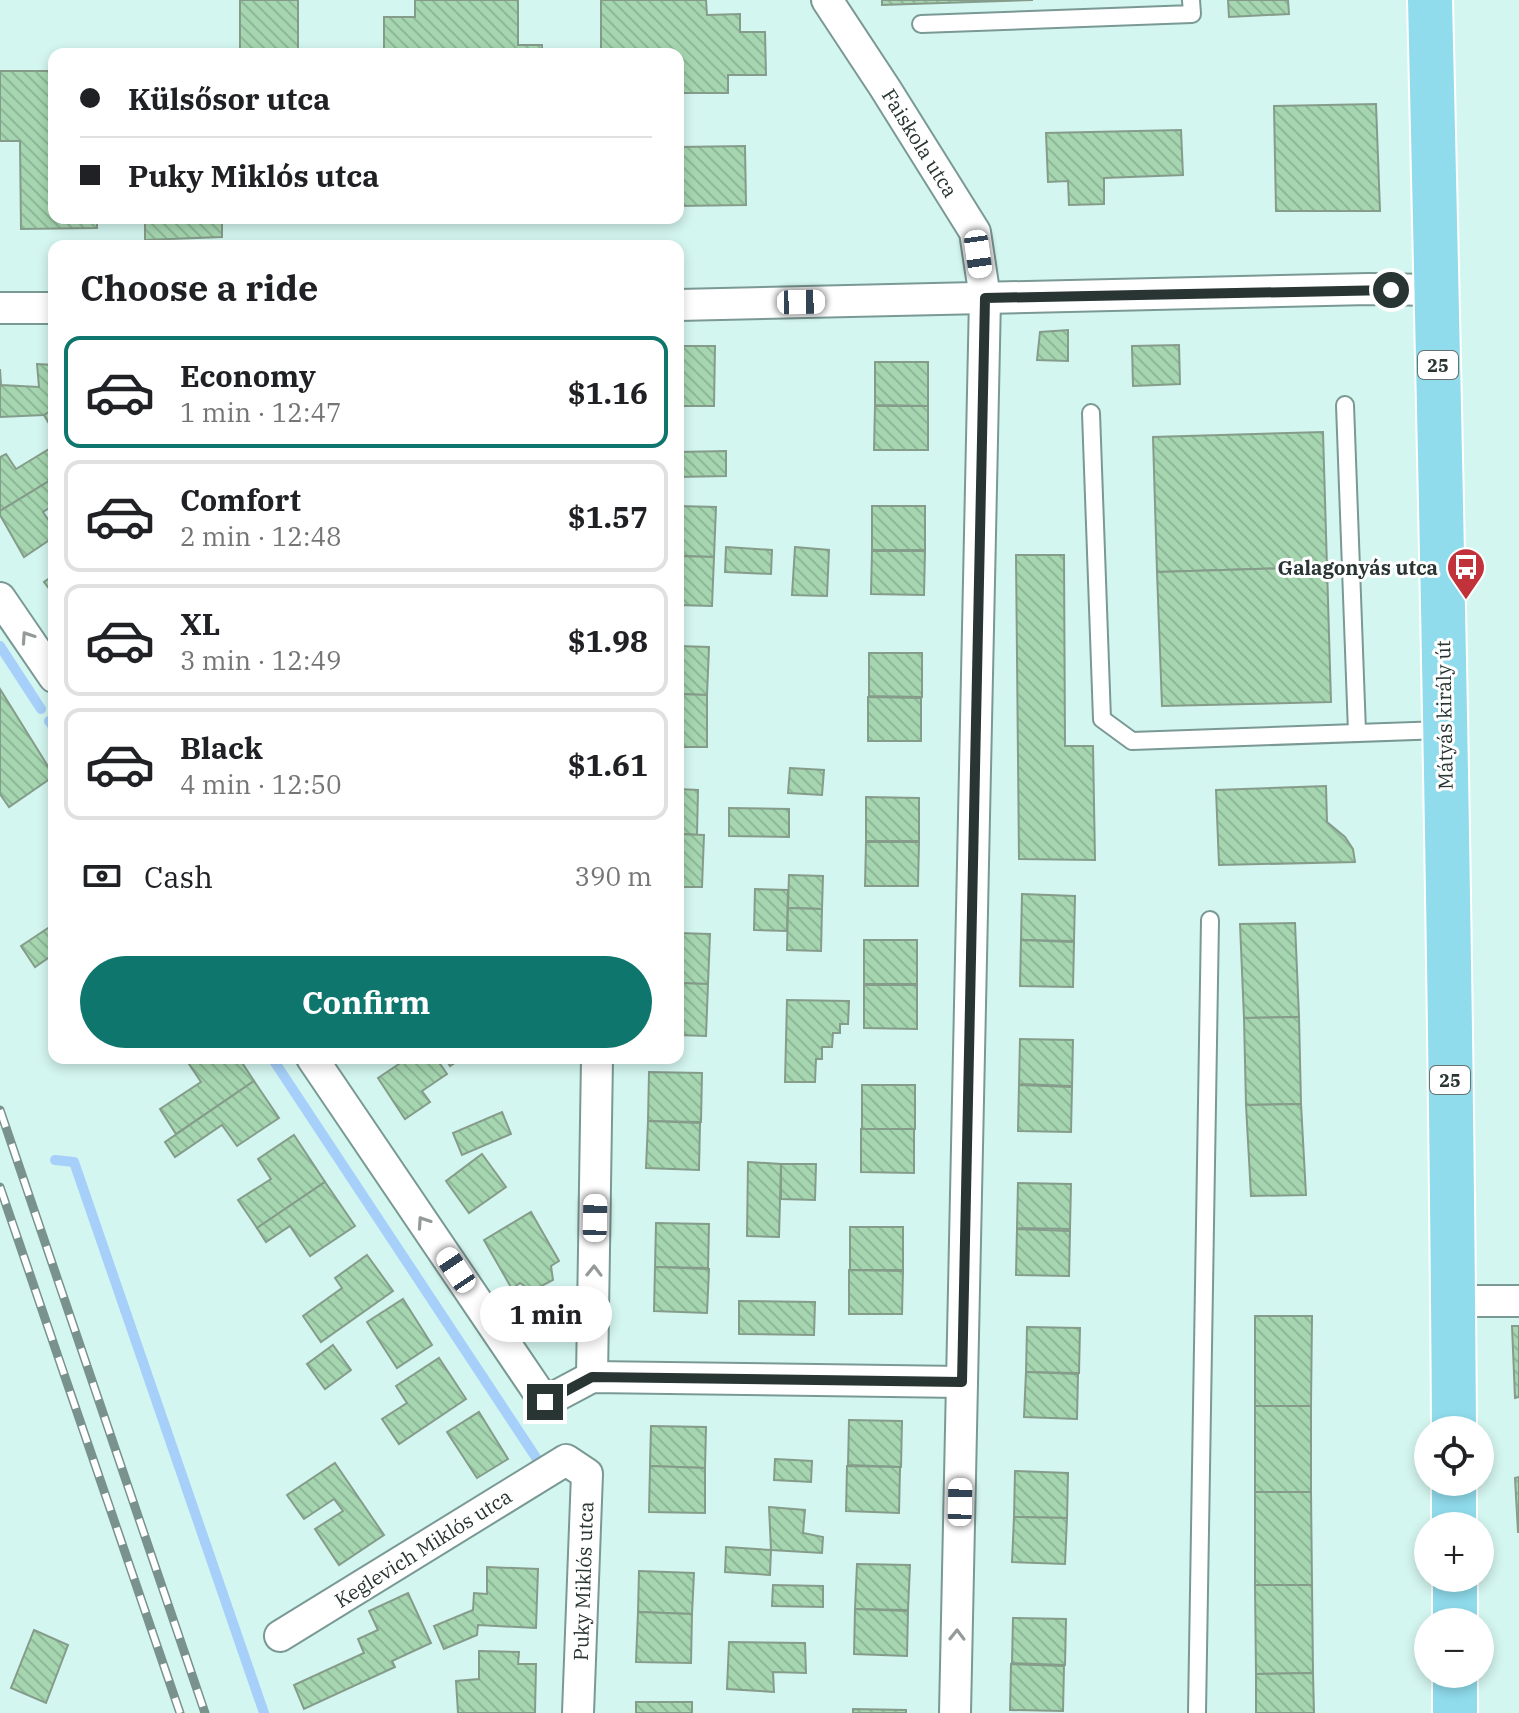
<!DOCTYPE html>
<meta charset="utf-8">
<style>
:root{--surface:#fff;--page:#f2f2f2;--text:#202124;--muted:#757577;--line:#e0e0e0;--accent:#0f766e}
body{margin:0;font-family:"IBM Plex Serif",serif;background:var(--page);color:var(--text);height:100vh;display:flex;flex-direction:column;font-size:30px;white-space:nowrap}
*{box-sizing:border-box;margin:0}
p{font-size:26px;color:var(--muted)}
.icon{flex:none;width:44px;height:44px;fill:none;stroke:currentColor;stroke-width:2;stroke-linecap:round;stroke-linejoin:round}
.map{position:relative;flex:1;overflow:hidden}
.drawer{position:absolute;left:48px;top:240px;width:636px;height:824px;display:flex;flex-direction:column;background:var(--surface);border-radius:16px;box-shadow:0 4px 12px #0003}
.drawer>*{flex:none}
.hud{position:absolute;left:48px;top:48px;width:636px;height:176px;border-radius:16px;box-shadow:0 4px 12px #0003;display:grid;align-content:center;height:176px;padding:0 32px;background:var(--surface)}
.fabs{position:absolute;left:1414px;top:1416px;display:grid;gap:16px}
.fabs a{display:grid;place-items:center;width:80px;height:80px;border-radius:50%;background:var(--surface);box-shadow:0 4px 12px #0003;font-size:40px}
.end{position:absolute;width:36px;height:36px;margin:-18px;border:10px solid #283532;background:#fff;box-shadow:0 0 0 4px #fff}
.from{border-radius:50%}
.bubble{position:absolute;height:56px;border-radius:28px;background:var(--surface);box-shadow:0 4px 12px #0003;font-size:26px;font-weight:700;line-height:56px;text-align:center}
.car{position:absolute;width:24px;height:48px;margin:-24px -12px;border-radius:10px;box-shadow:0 0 6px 2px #0007;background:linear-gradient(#fff 24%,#345 0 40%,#fff 0 76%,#345 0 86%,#fff 0)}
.hud b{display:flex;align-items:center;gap:28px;height:76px;font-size:30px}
.hud b+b{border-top:2px solid var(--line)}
.hud i{width:20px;height:20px;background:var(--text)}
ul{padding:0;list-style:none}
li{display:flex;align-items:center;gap:24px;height:112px;margin:0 16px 12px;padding:0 16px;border:4px solid var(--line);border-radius:16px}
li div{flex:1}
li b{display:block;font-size:30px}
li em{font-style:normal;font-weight:700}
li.on{border-color:var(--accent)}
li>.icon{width:72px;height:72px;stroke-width:1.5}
h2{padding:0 32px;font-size:36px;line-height:96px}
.pay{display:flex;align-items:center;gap:20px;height:88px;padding:0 32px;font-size:30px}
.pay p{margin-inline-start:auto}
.button{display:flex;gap:16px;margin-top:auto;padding:16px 32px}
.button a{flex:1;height:92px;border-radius:48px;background:var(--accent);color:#fff;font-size:32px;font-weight:700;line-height:92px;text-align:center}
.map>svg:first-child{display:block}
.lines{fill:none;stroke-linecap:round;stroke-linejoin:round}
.stream{stroke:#a6d0f9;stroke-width:10}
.building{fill:url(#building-back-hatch);stroke:#869c8b;stroke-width:2}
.service-casing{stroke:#7a9994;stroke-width:20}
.minor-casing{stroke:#7a9994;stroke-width:34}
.primary-casing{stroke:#fff;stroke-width:48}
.service{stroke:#fff;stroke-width:16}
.minor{stroke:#fff;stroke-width:30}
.primary{stroke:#90dced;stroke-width:44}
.rail-casing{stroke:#7a928d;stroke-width:9}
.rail{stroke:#fff;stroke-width:6;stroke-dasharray:18;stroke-linecap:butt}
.oneway{stroke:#949a98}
.route{stroke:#283532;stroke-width:10}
.labels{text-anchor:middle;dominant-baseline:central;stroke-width:6;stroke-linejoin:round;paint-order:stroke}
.shield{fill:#fff;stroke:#687270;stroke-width:2}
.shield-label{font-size:18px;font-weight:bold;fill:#283532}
.street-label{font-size:20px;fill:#283532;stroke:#fff}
.poi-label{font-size:20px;font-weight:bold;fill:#283532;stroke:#fff;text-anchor:end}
</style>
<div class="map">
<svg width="1519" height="1713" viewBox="0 0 1519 1713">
<defs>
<pattern id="building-back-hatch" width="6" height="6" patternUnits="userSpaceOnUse" patternTransform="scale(2)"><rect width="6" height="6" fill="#a5d6b0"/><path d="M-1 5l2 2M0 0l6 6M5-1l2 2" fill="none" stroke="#8eb898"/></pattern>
</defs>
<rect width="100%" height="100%" fill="#d4f6f0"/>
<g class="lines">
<g class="stream">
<path d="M0 646 41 709"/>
<path d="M49 721 54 728"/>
<path d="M272 1058 537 1459"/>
<path d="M55 1160 74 1162 264 1713"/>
</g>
</g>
<g class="building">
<rect x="240" y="0" width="58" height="54"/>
<path d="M415 0H518V45H542V54H384V17H415Z"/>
<path d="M601 0H706L707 15 740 14V32H765L766 75H728V93H678V54H601Z"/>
<path d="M882 0H1033L882 5Z"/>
<path d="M1228 0H1288L1289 14 1229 17Z"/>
<path d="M0 71H54V218H97V228L21 229 20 141H0Z"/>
<path d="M1376 104 1380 211H1276L1274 106Z"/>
<path d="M1181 130 1183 175 1104 178V204L1069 205 1068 181 1048 182 1046 133Z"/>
<path d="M745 146 746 205 678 206V147Z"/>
<path d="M145 218H222V237L145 240Z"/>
<path d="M1068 330V361L1037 360 1040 332Z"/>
<path d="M1179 345 1180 384 1133 386 1132 346Z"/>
<path d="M678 346H715L714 406H678Z"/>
<path d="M875 362H928V406L875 405Z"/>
<path d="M37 364 54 365V409L44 415 0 417V369L1 385 39 387Z"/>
<path d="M875 406H928V450H874Z"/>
<path d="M54 409V432L44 415Z"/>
<path d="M1323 432 1327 567 1157 572 1153 437Z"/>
<path d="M54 446V478L0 511V457L6 454 16 469Z"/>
<path d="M726 451V476L678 477V452Z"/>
<path d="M54 478V505L43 512 54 528V537L24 557 0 515V511Z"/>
<path d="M678 506 716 507 714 557 678 556Z"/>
<rect x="872" y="506" width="53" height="44"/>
<path d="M726 547 772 550 771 574 725 572Z"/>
<path d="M795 547 829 550 827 596 792 595Z"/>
<path d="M872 551H925L924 595 871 594Z"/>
<path d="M1016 555H1064L1065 746H1093L1095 860 1019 859Z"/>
<path d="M678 556 714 557 712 606 678 605Z"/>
<path d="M1327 567 1331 702 1162 706 1157 572Z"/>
<path d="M54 575V595L44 582Z"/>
<path d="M678 646 709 647 707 695 678 694Z"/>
<path d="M869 653H922V697L869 696Z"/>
<path d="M0 689 54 776 9 807 0 794Z"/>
<path d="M678 694 707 695V747H678Z"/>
<path d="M868 697 921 698V741H868Z"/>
<path d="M790 768 824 770 822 795 788 793Z"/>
<path d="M1326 786 1327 822 1345 837 1353 849 1355 862 1219 865 1216 790Z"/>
<path d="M678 789 698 790 697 835 678 834Z"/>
<path d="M866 797 919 798V841H866Z"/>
<path d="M729 808 789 809V837L729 836Z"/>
<path d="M678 834 704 835 702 887H678Z"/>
<path d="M866 842H919L918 886H865Z"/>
<path d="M789 875 823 876 822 909 788 908Z"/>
<path d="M755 889 788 890 787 931 754 930Z"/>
<path d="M1022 894 1075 896 1074 941 1021 940Z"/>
<path d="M788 908 822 909 821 951 787 950Z"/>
<path d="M1295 923 1299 1017 1244 1018 1240 924Z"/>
<path d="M54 924V954L35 967 21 946Z"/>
<path d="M678 933 710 934 708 984 678 983Z"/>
<rect x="864" y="940" width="53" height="44"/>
<path d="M1021 940 1074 942 1073 987 1020 986Z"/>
<path d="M678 983 708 984 706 1036 678 1035Z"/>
<path d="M864 985H917V1029L864 1028Z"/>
<path d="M787 1000 849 1001 848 1024H840V1033H833L832 1047H822V1059H816L815 1082H785Z"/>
<path d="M1299 1017 1301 1104 1246 1105 1244 1018Z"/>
<path d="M1020 1039 1073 1040 1072 1086 1019 1084Z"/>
<path d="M185 1058H239L254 1081 176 1134 160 1109 201 1082Z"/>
<path d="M408 1058H436L447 1074 422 1091 430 1102 405 1119 378 1078Z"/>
<path d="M445 1058H462L450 1066Z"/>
<path d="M649 1072 702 1073 701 1122 648 1121Z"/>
<path d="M254 1081 279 1118 237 1146 222 1125 175 1157 165 1142Z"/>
<rect x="862" y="1085" width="53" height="44"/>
<path d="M1019 1085 1072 1087 1071 1132 1018 1131Z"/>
<path d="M1301 1104 1306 1195 1251 1196 1246 1105Z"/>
<path d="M502 1112 511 1134 462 1155 453 1133Z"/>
<path d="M648 1121 700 1123 699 1170 646 1168Z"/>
<path d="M861 1129H914V1173L861 1172Z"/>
<path d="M294 1135 325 1182 257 1228 238 1200 271 1179 258 1159Z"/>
<path d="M482 1154 506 1187 469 1213 446 1181Z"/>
<path d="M748 1162 781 1164 779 1237 747 1236Z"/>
<path d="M781 1164H816L815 1200 781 1199Z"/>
<path d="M325 1182 355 1226 310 1256 290 1226 266 1242 257 1228Z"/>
<path d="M1018 1183 1071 1184 1070 1229 1017 1228Z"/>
<path d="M531 1212 559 1261 551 1266 553 1280 532 1291 520 1283 512 1289 484 1240Z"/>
<path d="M656 1223 709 1224 708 1268 655 1267Z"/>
<rect x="850" y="1227" width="53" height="43"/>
<path d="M1017 1229 1070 1231 1069 1276 1016 1275Z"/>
<path d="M367 1255 393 1291 321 1342 303 1316 342 1288 335 1278Z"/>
<path d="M655 1267 709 1269 707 1313 654 1311Z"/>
<path d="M849 1270 903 1271 902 1314H849Z"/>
<path d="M403 1299 432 1345 397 1368 367 1322Z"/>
<path d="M739 1301 815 1302 814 1335 739 1334Z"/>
<path d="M1255 1316H1312L1311 1406H1255Z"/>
<path d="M1512 1326H1519V1397L1515 1398Z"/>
<path d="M1027 1327 1080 1328 1079 1373 1026 1372Z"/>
<path d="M333 1345 351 1370 325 1389 307 1364Z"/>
<path d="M439 1358 466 1399 399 1444 382 1419 407 1403 396 1386Z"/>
<path d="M1026 1372 1078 1374 1077 1419 1024 1417Z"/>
<rect x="1255" y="1406" width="56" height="86"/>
<path d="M479 1412 508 1459 477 1478 447 1432Z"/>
<path d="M849 1420 902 1421 901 1467 848 1465Z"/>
<path d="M651 1426 706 1427 705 1468 650 1466Z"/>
<path d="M775 1459 812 1461 811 1482 774 1480Z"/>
<path d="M335 1463 384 1535 339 1565 315 1529 343 1511 334 1499 304 1519 287 1495Z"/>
<path d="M650 1466 705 1468V1513L649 1512Z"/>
<path d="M847 1466 900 1467 899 1513 846 1511Z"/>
<path d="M1015 1471 1068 1473 1067 1518 1014 1517Z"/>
<path d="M1519 1477V1532H1518L1515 1478Z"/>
<path d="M1255 1492H1311L1312 1585H1255Z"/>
<path d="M769 1507 805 1510 803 1533 823 1537 822 1553 771 1550Z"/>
<path d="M1014 1517 1067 1518 1065 1564 1012 1562Z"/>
<path d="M726 1547 771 1550 770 1575 725 1572Z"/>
<path d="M857 1564 910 1565 908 1610 855 1609Z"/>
<path d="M487 1567 538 1569 536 1628 478 1625 477 1635 444 1649 434 1626 473 1610 474 1593 487 1594Z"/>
<path d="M639 1571 694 1573 692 1614 638 1612Z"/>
<path d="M773 1585 823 1586V1607L772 1606Z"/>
<path d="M1255 1585H1312L1313 1673 1256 1674Z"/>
<path d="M408 1593 431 1643 392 1661 395 1667 304 1709 294 1685 364 1653 358 1639 378 1630 369 1611Z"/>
<path d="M855 1609 908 1611 907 1656 854 1654Z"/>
<path d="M638 1612 692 1614 691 1663 636 1662Z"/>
<path d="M1013 1618 1066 1619 1065 1665 1012 1663Z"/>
<path d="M34 1630 68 1645 46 1703 11 1688Z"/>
<path d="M729 1642 805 1643 806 1673 773 1672 774 1692 727 1689Z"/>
<path d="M479 1651 519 1652 518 1664H536L535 1713H458L456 1681 479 1679Z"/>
<path d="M1011 1664 1064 1666 1063 1711 1010 1710Z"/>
<path d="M1313 1673 1314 1713H1256V1674Z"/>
<rect x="636" y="1702" width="56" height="11"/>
<path d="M853 1709 906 1710V1713H853Z"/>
</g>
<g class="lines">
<g class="service-casing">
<g id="service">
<path d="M921 24 1192 14 1191 0"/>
<path d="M1345 405 1357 732"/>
<path d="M1091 413 1102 719 1132 741 1443 730"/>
<path d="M1197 1713 1210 920"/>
</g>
</g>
<g class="minor-casing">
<g id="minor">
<path d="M827 0 885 88 975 232 985 298 955 1713"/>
<path d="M678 305 1369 289 1437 290"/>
<path d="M0 308H54"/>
<path d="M0 598 54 677"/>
<path d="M312 1058 545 1402 592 1377 962 1382"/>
<path d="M1454 1301H1519"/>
<path d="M592 1377 597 1058"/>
<path d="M280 1636 566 1460 587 1474 578 1713"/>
</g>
</g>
<g class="primary-casing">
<g id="primary">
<path d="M1430 0C1441 477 1451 953 1454 1430"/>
<path d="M1454 1482V1526"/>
<path d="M1455 1578V1622"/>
<path d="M1455 1674V1713"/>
</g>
</g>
<use href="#service" class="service"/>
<use href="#minor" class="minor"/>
<use href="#primary" class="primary"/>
<g class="rail-casing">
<g id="rail">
<path d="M0 1110 205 1713"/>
<path d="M0 1187 180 1713"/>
</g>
</g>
<use href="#rail" class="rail"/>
</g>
<defs><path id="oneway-chevron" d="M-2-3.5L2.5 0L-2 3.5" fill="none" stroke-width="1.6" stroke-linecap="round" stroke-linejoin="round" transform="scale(2)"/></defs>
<g class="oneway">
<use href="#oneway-chevron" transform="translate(27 637) rotate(-124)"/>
<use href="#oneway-chevron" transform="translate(423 1222) rotate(-124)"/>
<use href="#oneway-chevron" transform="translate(594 1271) rotate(-89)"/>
<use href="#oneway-chevron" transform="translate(957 1635) rotate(-89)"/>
</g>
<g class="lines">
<path class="route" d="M545 1402 592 1377 962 1382 985 298 1391 290"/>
</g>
<defs>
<g id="bus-pin" transform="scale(2)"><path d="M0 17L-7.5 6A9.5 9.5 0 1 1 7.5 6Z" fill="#c2323b" stroke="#fff"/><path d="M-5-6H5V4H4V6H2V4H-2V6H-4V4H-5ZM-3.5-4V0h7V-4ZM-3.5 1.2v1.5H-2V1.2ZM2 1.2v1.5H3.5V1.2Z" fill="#fff"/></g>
</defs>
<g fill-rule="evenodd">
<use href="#bus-pin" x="1466" y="567"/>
</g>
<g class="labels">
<g class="shield">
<rect x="1418" y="351" width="40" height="28" rx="6"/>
<rect x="1430" y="1066" width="40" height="28" rx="6"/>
</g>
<g class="shield-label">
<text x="1438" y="365">25</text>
<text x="1450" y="1080">25</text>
</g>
<g class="street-label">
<text transform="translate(920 143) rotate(58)">Faiskola utca</text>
<text transform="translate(1444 715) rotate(-91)">Mátyás király út</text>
<text transform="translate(423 1548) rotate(-32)">Keglevich Miklós utca</text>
<text transform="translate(583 1581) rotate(-88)">Puky Miklós utca</text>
</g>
<g class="poi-label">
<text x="1438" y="567">Galagonyás utca</text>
</g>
</g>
</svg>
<div class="fabs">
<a><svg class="icon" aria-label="locate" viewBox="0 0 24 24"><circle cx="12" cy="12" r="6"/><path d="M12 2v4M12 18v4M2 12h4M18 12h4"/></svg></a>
<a>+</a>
<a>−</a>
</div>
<i class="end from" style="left:1391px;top:290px"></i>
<i class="end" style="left:545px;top:1402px"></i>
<div class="bubble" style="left:480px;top:1286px;width:132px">1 min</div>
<i class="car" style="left:978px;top:254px;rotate:172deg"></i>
<i class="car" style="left:801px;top:302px;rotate:89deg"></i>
<i class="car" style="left:595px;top:1218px;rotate:1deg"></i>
<i class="car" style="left:456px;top:1270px;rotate:326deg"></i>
<i class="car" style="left:960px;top:1502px;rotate:1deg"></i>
<div class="hud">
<b><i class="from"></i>Külsősor utca</b>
<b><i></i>Puky Miklós utca</b>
</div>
<section class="drawer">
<h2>Choose a ride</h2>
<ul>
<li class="on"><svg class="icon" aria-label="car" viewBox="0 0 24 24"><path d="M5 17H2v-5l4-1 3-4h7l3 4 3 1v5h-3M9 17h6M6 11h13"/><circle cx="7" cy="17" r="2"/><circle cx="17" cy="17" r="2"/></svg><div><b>Economy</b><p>1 min · 12:47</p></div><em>$1.16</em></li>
<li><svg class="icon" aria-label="car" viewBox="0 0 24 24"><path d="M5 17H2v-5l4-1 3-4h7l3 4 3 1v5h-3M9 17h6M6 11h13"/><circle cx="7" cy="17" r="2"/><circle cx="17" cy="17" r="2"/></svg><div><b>Comfort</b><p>2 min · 12:48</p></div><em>$1.57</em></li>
<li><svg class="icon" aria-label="car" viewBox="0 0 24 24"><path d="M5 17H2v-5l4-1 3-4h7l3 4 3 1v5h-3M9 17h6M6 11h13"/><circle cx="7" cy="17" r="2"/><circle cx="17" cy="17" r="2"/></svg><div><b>XL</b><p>3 min · 12:49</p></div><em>$1.98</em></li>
<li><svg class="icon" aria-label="car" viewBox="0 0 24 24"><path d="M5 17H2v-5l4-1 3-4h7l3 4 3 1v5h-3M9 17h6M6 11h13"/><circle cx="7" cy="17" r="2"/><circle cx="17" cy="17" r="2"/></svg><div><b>Black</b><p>4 min · 12:50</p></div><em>$1.61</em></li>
</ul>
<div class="pay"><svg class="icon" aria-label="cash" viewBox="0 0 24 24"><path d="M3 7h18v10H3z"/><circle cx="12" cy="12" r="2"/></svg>Cash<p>390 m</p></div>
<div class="button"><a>Confirm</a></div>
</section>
</div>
